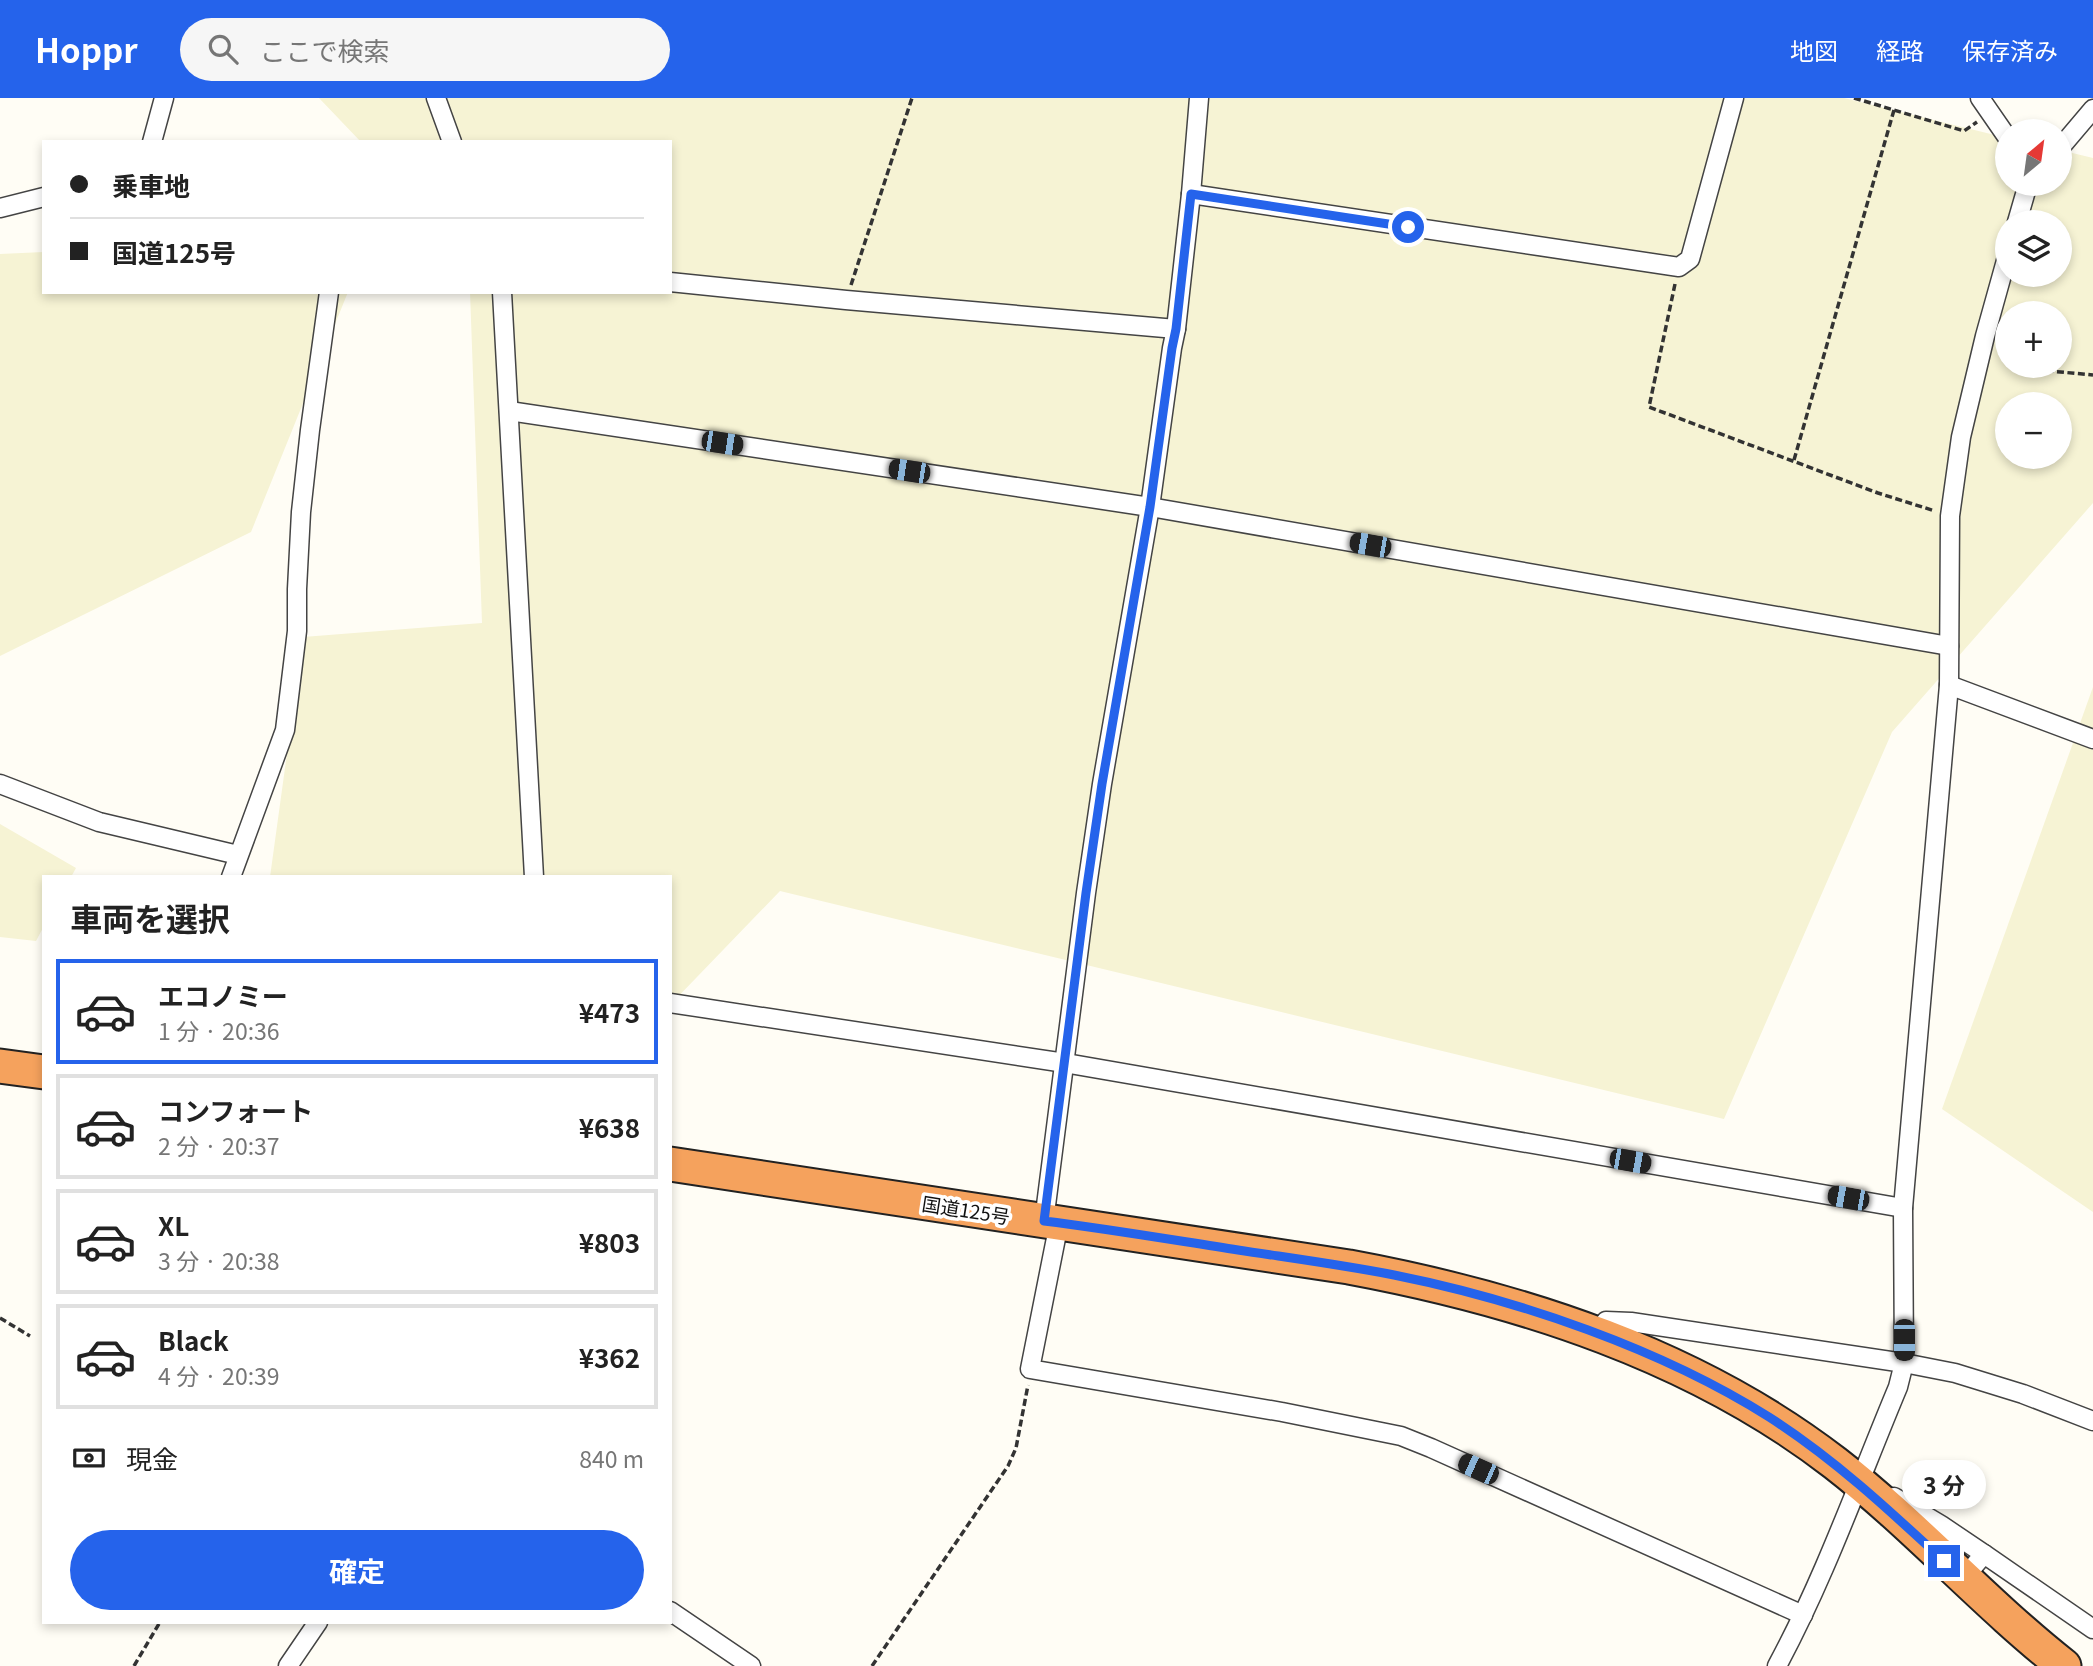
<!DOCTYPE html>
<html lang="ja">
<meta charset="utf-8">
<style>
:root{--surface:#fff;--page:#f6f6f6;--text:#222;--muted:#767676;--line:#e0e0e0;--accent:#2563eb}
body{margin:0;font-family:Georgia,"Noto Sans JP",serif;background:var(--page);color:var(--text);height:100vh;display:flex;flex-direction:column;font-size:26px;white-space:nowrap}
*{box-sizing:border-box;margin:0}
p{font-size:23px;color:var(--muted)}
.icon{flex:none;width:38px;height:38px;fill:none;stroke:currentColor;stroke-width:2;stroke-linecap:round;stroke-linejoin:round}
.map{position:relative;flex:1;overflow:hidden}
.details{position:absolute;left:42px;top:777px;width:630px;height:749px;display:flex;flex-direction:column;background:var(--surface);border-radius:0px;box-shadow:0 4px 10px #0003}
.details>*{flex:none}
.hud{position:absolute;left:42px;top:42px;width:630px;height:154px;border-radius:0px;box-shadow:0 4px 10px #0003;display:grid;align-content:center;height:154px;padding:0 28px;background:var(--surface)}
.needle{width:46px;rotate:29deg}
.controls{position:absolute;left:1995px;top:21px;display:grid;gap:14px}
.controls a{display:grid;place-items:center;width:77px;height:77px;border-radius:50%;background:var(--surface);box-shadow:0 4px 10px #0003;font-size:35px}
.end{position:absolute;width:32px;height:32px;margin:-16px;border:9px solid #2563eb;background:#fff;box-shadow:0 0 0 4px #fff}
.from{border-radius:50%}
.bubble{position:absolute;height:49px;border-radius:24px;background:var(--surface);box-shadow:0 4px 10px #0003;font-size:23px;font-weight:700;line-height:49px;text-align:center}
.car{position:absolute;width:21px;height:42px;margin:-21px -10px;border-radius:9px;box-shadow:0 0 5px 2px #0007;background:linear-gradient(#222 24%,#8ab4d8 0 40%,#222 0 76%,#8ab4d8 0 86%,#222 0)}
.hud b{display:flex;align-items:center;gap:24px;height:66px;font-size:26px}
.hud b+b{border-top:2px solid var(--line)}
.hud i{width:18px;height:18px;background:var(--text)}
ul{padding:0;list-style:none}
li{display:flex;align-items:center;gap:21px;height:105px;margin:0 14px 10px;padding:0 14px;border:4px solid var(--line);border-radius:0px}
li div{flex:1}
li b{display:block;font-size:26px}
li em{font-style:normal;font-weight:700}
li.selected{border-color:var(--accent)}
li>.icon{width:63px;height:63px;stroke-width:1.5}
h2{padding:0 28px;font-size:32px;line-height:84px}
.pay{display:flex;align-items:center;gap:18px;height:77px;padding:0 28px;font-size:26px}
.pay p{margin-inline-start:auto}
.cta{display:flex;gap:14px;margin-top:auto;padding:14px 28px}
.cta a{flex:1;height:80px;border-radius:42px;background:var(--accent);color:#fff;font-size:28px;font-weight:700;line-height:80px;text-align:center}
header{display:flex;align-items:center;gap:42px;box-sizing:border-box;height:98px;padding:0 35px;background:var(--accent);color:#fff}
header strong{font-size:33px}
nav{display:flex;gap:38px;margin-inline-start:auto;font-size:24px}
.search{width:490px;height:63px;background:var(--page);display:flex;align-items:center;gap:18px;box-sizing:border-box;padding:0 24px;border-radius:38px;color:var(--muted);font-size:26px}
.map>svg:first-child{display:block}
.farmland{fill:#f6f3d4;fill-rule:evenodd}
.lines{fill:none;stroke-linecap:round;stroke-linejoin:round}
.street-casing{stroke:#444;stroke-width:21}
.highway-casing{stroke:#222;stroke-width:37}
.path{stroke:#333;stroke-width:3.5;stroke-dasharray:7 3.5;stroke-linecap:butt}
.street{stroke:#fff;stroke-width:18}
.highway{stroke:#f5a25d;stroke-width:33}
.route{stroke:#2563eb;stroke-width:9}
.labels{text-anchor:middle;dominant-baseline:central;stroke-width:7;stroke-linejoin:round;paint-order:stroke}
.street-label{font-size:19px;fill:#111;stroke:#fff}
</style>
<header>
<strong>Hoppr</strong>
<div class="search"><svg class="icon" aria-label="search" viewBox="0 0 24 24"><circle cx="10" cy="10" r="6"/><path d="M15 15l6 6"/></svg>ここで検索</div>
<nav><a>地図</a><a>経路</a><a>保存済み</a></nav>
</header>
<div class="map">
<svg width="2093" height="1568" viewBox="0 0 2093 1568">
<rect width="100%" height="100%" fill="#fffdf5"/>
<g class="farmland">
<path d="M319 0H1844L2007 40V86H2060V52L2093 60V405L1892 634 1724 1021 780 793 670 907V779H270L303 539 482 525 470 194H670V44H361ZM2007 124H2060V177H2007ZM2007 215H2060V268H2007ZM2007 306H2060V359H2007Z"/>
<path d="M44 154V194H348L251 434 0 558V156Z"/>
<path d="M2093 589V1114L1942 1011Z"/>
<path d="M0 726 76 770 71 779H44V828L36 843 0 839Z"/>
</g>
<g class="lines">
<g class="street-casing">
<g id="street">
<path d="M436 0 452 44"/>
<path d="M1980 0 2007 39"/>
<path d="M152 44 164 0"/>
<path d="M2060 50 2093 11"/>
<path d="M1191 96 1679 169 1690 161 1734 0"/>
<path d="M0 110 44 99"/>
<path d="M2017 124 2028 86"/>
<path d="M670 184 846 202 1176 231"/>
<path d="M502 194 534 779"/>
<path d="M509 313 1150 409 1949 548"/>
<path d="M1949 587 2093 641"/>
<path d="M0 686 99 724 238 757"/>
<path d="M231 779 285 632 297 533V491L301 414 310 332 329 194"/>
<path d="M670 905 1065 965 1903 1110"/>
<path d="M1044 1123 1086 795 1102 686 1150 409 1172 250 1176 231 1191 96 1199 0"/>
<path d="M1059 1125 1030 1271 1282 1314 1401 1338 1431 1350 1803 1517"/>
<path d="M1596 1236 1606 1223 1631 1224 1904 1265 1955 1275 2023 1296 2093 1323"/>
<path d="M1894 1399 1941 1427 1984 1456"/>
<path d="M1963 1481 1984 1456 2093 1531"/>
<path d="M670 1513 751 1568"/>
<path d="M288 1568 318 1524"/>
<path d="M1777 1568C1825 1479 1859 1382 1898 1289L1904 1265 1903 1110 1949 587 1950 418 1961 339 1985 238 2007 159"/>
</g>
</g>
<g class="highway-casing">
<g id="highway">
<path d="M0 968 44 974"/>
<path d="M670 1066 1349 1169C1521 1201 1695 1257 1835 1365 1915 1427 1984 1505 2064 1568"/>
</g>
</g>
<g class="path">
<path d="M1854 0 1964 33 1977 24"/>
<path d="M1675 186 1649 309 1878 395 1935 413"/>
<path d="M851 187 912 0"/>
<path d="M2000 251 2007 257"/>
<path d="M2026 268 2050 273 2093 277"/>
<path d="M1794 362 1894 12"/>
<path d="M0 1220 30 1238"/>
<path d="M134 1568 160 1524"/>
<path d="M872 1568 1008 1368 1016 1350 1028 1287"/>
</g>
<use href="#street" class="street"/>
<use href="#highway" class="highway"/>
</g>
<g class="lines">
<path class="route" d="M1408 129 1191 96 1176 231 1172 250 1150 409 1102 686 1086 795 1044 1123C1109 1131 1173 1142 1238 1152 1290 1160 1343 1167 1394 1177 1519 1202 1661 1251 1769 1319 1833 1360 1888 1411 1944 1463"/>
</g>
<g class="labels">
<g class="street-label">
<text transform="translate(966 1111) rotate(9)">国道125号</text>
</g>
</g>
</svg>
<div class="controls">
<a><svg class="needle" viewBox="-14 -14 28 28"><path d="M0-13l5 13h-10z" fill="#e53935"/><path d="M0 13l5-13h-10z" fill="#767676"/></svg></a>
<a><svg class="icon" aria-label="layers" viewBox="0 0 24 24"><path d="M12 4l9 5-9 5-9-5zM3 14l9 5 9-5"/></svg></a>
<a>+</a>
<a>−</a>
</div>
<i class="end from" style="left:1408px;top:129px"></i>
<i class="end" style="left:1944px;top:1463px"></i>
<div class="bubble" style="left:1902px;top:1362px;width:84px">3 分</div>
<i class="car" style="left:722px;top:345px;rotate:99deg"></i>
<i class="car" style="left:909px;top:373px;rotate:279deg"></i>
<i class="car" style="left:1370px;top:447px;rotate:280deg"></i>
<i class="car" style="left:1630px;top:1063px;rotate:100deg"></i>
<i class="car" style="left:1848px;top:1100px;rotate:280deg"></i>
<i class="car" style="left:1904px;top:1242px;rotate:180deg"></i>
<i class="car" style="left:1478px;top:1371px;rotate:294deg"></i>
<div class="hud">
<b><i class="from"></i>乗車地</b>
<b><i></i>国道125号</b>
</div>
<section class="details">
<h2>車両を選択</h2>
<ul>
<li class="selected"><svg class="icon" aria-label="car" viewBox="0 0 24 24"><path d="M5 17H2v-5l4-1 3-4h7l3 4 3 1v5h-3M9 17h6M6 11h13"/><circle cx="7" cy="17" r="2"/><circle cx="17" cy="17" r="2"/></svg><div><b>エコノミー</b><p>1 分 · 20:36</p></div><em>¥473</em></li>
<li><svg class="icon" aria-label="car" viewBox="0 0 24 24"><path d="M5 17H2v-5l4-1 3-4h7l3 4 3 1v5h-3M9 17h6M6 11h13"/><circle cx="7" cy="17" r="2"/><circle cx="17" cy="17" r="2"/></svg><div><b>コンフォート</b><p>2 分 · 20:37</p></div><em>¥638</em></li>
<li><svg class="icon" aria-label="car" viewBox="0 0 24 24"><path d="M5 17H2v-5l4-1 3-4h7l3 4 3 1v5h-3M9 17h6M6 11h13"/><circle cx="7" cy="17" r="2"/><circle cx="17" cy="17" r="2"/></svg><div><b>XL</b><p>3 分 · 20:38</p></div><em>¥803</em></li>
<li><svg class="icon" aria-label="car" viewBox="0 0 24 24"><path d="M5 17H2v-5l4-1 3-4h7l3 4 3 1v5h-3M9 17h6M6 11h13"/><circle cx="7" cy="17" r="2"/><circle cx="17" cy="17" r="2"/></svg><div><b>Black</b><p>4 分 · 20:39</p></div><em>¥362</em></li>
</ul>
<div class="pay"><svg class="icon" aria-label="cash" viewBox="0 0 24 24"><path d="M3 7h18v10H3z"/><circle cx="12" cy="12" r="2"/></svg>現金<p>840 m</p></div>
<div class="cta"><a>確定</a></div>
</section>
</div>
